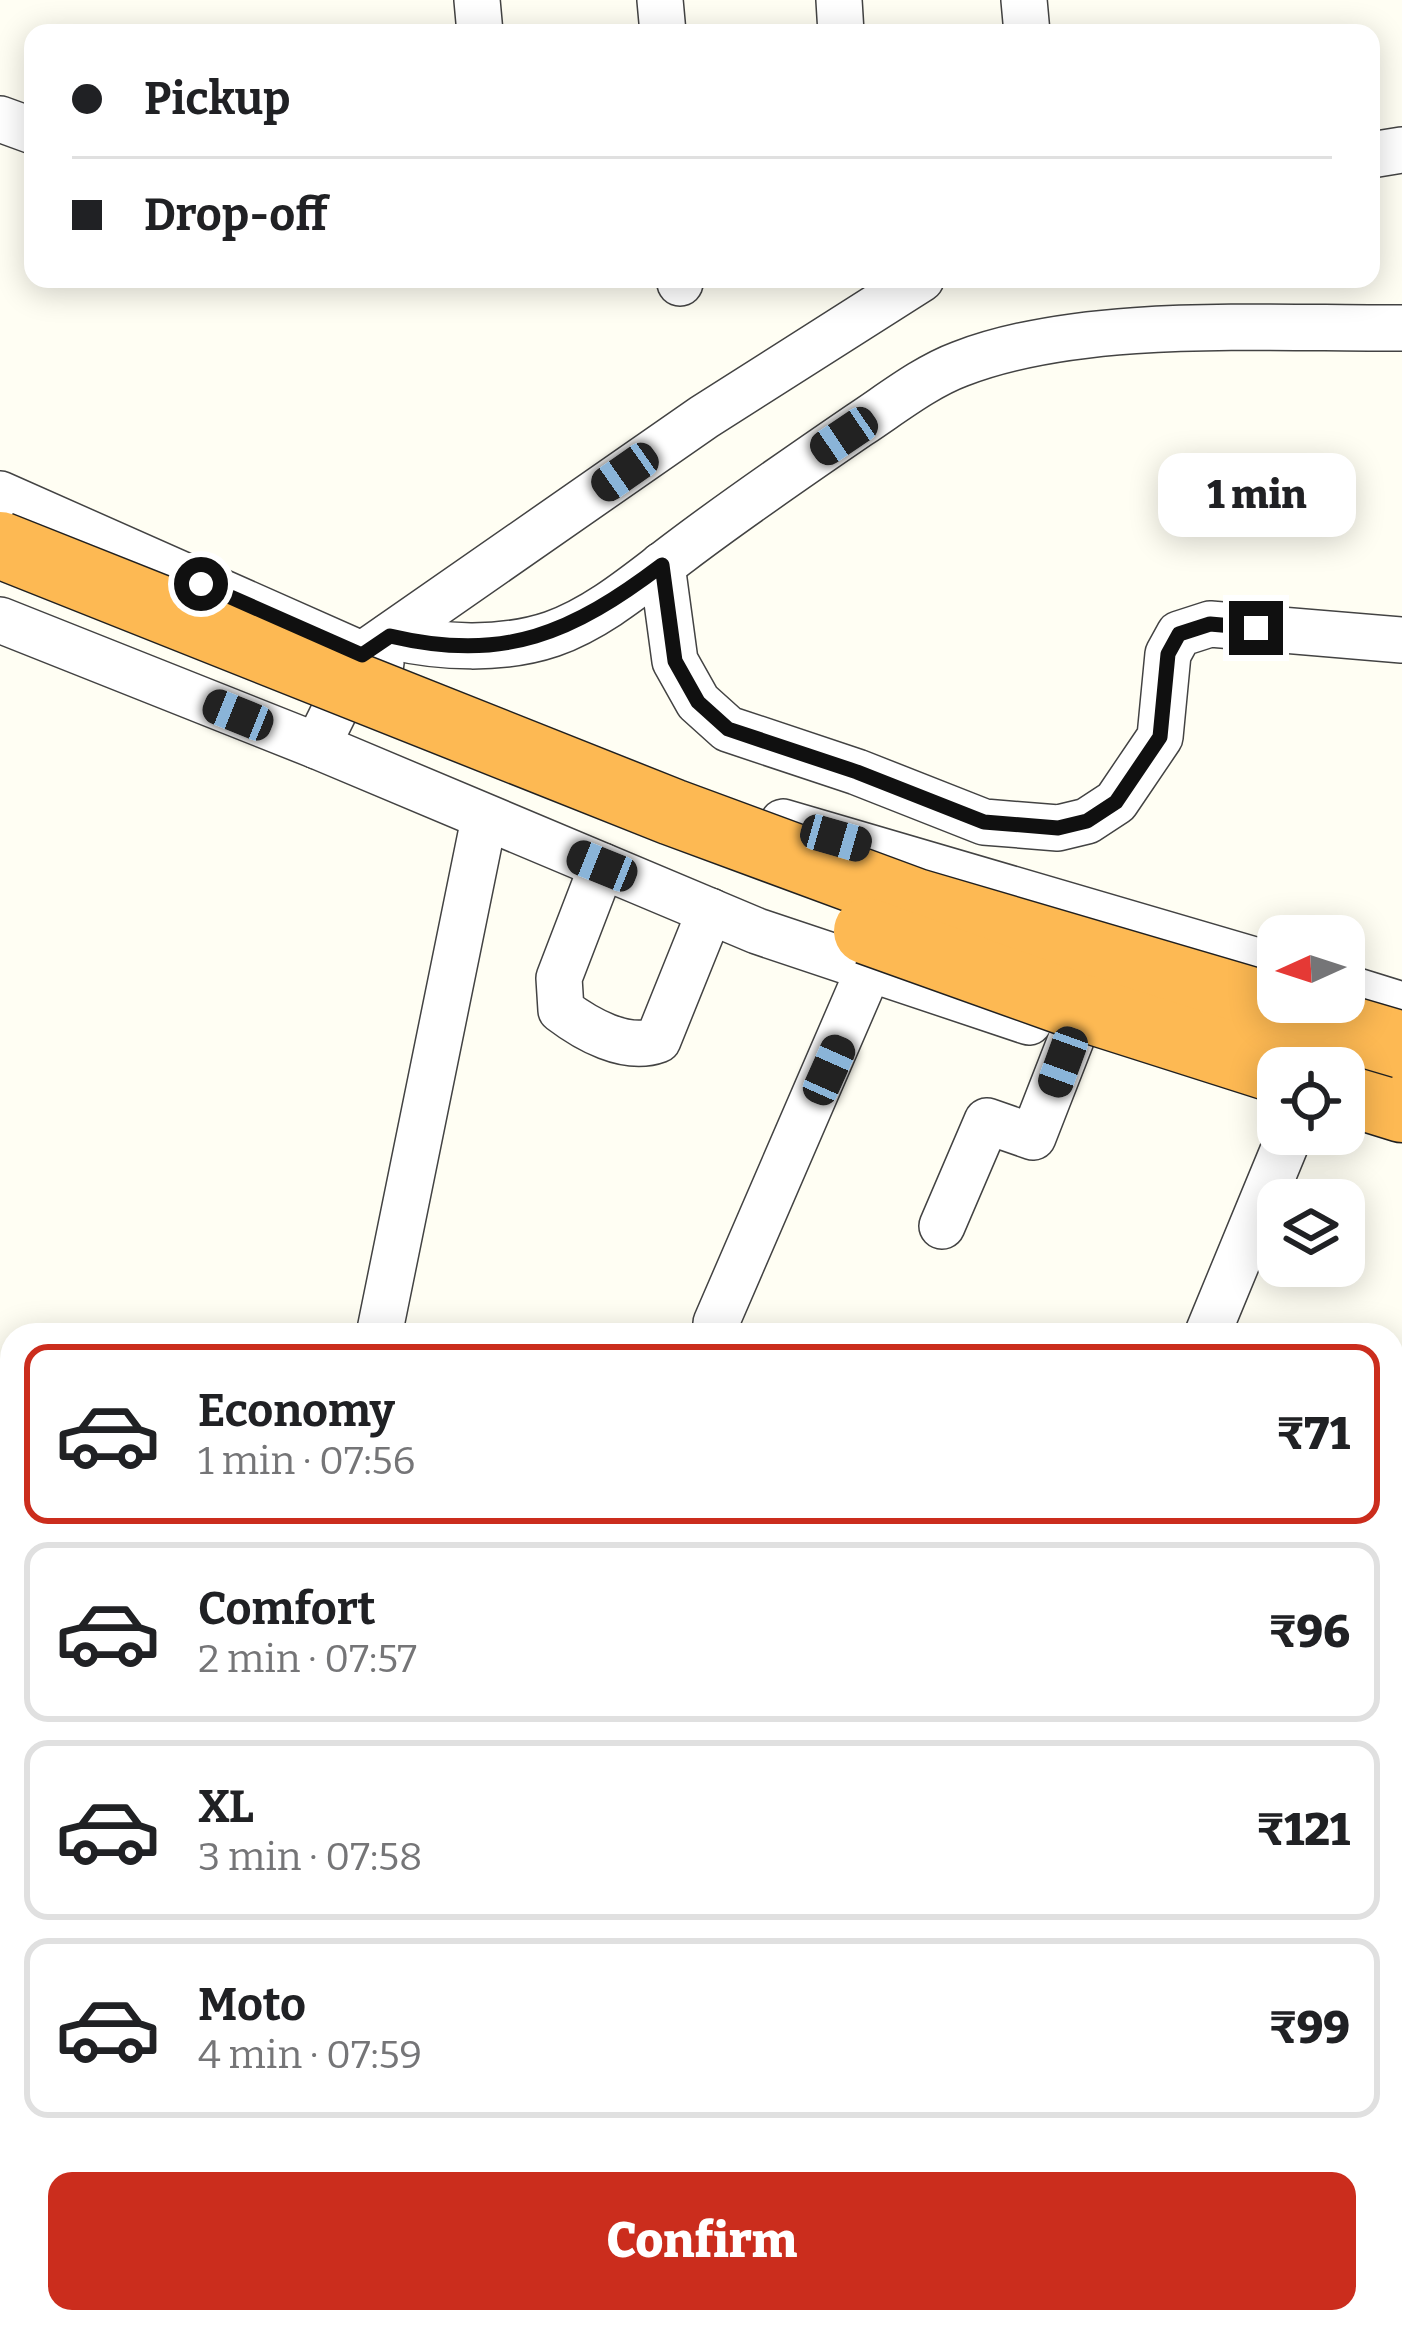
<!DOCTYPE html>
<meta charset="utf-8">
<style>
:root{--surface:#fff;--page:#f6f6f6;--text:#202124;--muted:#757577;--line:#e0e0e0;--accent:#cb2d1d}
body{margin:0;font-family:Bitter,serif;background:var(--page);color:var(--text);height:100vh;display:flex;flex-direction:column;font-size:45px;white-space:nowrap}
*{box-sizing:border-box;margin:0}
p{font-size:39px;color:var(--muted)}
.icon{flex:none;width:66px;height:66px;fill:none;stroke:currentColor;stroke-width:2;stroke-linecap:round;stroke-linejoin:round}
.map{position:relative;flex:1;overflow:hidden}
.panel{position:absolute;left:0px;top:1323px;width:1404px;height:1011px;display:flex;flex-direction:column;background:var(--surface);border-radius:36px 36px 0 0;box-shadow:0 6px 30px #0003}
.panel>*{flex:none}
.top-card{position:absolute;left:24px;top:24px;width:1356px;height:264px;border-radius:24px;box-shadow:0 6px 30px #0003;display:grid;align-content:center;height:264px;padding:0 48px;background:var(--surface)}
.needle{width:78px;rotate:267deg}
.fabs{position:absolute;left:1257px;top:915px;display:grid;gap:24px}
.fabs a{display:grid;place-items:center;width:108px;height:108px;border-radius:24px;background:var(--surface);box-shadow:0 6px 30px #0003;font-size:60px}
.end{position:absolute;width:54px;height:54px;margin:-27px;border:15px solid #101010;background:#fff;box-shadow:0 0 0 6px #fff}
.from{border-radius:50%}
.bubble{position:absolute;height:84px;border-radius:24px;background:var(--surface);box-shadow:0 6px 30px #0003;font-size:39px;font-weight:800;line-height:84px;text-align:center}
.car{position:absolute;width:36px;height:72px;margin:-36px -18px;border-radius:15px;box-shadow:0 0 9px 3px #0007;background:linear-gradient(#222 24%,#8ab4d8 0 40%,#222 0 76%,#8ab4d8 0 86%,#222 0)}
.top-card b{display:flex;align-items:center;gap:42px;height:114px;font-size:45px}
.top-card b+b{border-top:3px solid var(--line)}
.top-card i{width:30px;height:30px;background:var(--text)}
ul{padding:21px 0 0;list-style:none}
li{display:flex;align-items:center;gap:36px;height:180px;margin:0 24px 18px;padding:0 24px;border:6px solid var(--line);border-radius:24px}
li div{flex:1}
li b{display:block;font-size:45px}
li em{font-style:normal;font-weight:800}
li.current{border-color:var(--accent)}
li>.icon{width:108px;height:108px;stroke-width:1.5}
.action{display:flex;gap:24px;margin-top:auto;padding:24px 48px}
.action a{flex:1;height:138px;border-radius:24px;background:var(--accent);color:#fff;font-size:48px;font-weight:800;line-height:138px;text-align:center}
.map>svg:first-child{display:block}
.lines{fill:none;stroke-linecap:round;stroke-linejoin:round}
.minor-casing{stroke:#434343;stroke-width:48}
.highway-casing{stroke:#212121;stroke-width:69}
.minor{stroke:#fff;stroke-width:45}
.highway{stroke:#fdb953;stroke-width:66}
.highway-bridge-casing{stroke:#212121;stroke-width:69;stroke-linecap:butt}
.highway-bridge{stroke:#fdb953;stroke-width:66}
.route{stroke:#101010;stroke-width:15}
</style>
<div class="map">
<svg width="1402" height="2333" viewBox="0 0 1402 2333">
<rect width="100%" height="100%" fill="#fffef3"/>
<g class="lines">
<g class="minor-casing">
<g id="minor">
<path d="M477 0 480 33"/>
<path d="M660 0 663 33"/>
<path d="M839 0 841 33"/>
<path d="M1024 0 1027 33"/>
<path d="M0 119 33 131"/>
<path d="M1371 155 1402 150"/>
<path d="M680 279V283"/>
<path d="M0 494 381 663"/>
<path d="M662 565 675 661 698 702 728 729 857 772 984 822 1058 828 1087 821 1116 802 1160 737 1168 654 1179 634 1210 624 1402 640"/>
<path d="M0 620 317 746 757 931 1029 1022"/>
<path d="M390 636C440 648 502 651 552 634 600 617 641 581 681 551 739 507 799 466 859 425 891 404 925 377 960 364 1084 316 1269 329 1402 328"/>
<path d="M317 746 362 655 704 417 921 279"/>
<path d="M783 822 1278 967"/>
<path d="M602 866 559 978 561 1010C586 1029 626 1052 658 1040L710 911"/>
<path d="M1344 987 1402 1005"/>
<path d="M942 1226 987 1121 1033 1137 1072 1037"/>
<path d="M716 1323 869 969"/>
<path d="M379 1335 484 819"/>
<path d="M1207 1335 1290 1134"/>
<path d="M1392 1553 1402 1541"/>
<path d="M0 1990 12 1987"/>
<path d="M383 2322 415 2333"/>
<path d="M807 2322 826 2333"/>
<path d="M1293 2322 1316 2333"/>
<path d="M1107 2333 1113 2322"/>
</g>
</g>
<g class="highway-casing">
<path id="highway" d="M1344 1091 1402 1109"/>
</g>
<use href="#minor" class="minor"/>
<use href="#highway" class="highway"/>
<g class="highway-bridge-casing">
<g id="highway-bridge">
<path d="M0 545 672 812 916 902 1402 1045"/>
<path d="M867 931 1077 1006 1278 1070"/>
</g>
</g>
<use href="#highway-bridge" class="highway-bridge"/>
</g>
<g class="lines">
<path class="route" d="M201 584 362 655 390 636C505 663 572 633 662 565L675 661 698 702 728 729 857 772 984 822 1058 828 1087 821 1116 802 1160 737 1168 654 1179 634 1210 624 1256 628"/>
</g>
</svg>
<div class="fabs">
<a><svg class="needle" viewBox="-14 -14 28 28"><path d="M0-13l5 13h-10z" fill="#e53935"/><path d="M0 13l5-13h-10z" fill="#757577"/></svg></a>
<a><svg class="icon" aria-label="locate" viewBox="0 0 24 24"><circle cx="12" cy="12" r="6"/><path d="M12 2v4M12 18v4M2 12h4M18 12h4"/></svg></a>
<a><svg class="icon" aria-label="layers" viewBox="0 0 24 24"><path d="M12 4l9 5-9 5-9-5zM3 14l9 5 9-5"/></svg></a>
</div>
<i class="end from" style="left:201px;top:584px"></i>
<i class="end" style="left:1256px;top:628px"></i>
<div class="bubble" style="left:1158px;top:453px;width:198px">1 min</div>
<i class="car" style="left:844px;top:436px;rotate:236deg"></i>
<i class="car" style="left:625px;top:472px;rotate:235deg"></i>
<i class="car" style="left:238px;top:715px;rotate:292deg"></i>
<i class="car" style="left:836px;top:838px;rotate:106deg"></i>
<i class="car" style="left:602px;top:866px;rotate:292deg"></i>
<i class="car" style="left:1063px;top:1062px;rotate:200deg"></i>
<i class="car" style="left:829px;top:1070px;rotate:24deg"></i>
<div class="top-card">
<b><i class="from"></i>Pickup</b>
<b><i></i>Drop-off</b>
</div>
<section class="panel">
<ul>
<li class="current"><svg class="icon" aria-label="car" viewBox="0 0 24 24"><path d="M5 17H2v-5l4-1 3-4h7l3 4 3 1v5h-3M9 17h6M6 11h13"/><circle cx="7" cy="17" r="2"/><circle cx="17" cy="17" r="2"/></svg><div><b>Economy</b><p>1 min · 07:56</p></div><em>₹71</em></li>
<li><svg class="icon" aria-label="car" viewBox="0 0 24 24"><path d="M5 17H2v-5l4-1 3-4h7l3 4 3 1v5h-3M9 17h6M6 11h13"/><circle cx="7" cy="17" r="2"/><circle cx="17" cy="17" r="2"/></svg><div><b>Comfort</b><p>2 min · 07:57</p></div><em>₹96</em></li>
<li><svg class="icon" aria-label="car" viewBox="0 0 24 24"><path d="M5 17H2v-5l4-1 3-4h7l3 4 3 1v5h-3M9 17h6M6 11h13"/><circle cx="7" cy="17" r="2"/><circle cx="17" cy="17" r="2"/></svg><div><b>XL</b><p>3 min · 07:58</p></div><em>₹121</em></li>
<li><svg class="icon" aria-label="car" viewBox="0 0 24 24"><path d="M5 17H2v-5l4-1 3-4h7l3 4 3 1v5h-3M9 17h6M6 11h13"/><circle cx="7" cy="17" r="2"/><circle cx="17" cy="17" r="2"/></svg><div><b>Moto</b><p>4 min · 07:59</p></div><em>₹99</em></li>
</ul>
<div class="action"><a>Confirm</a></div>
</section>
</div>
